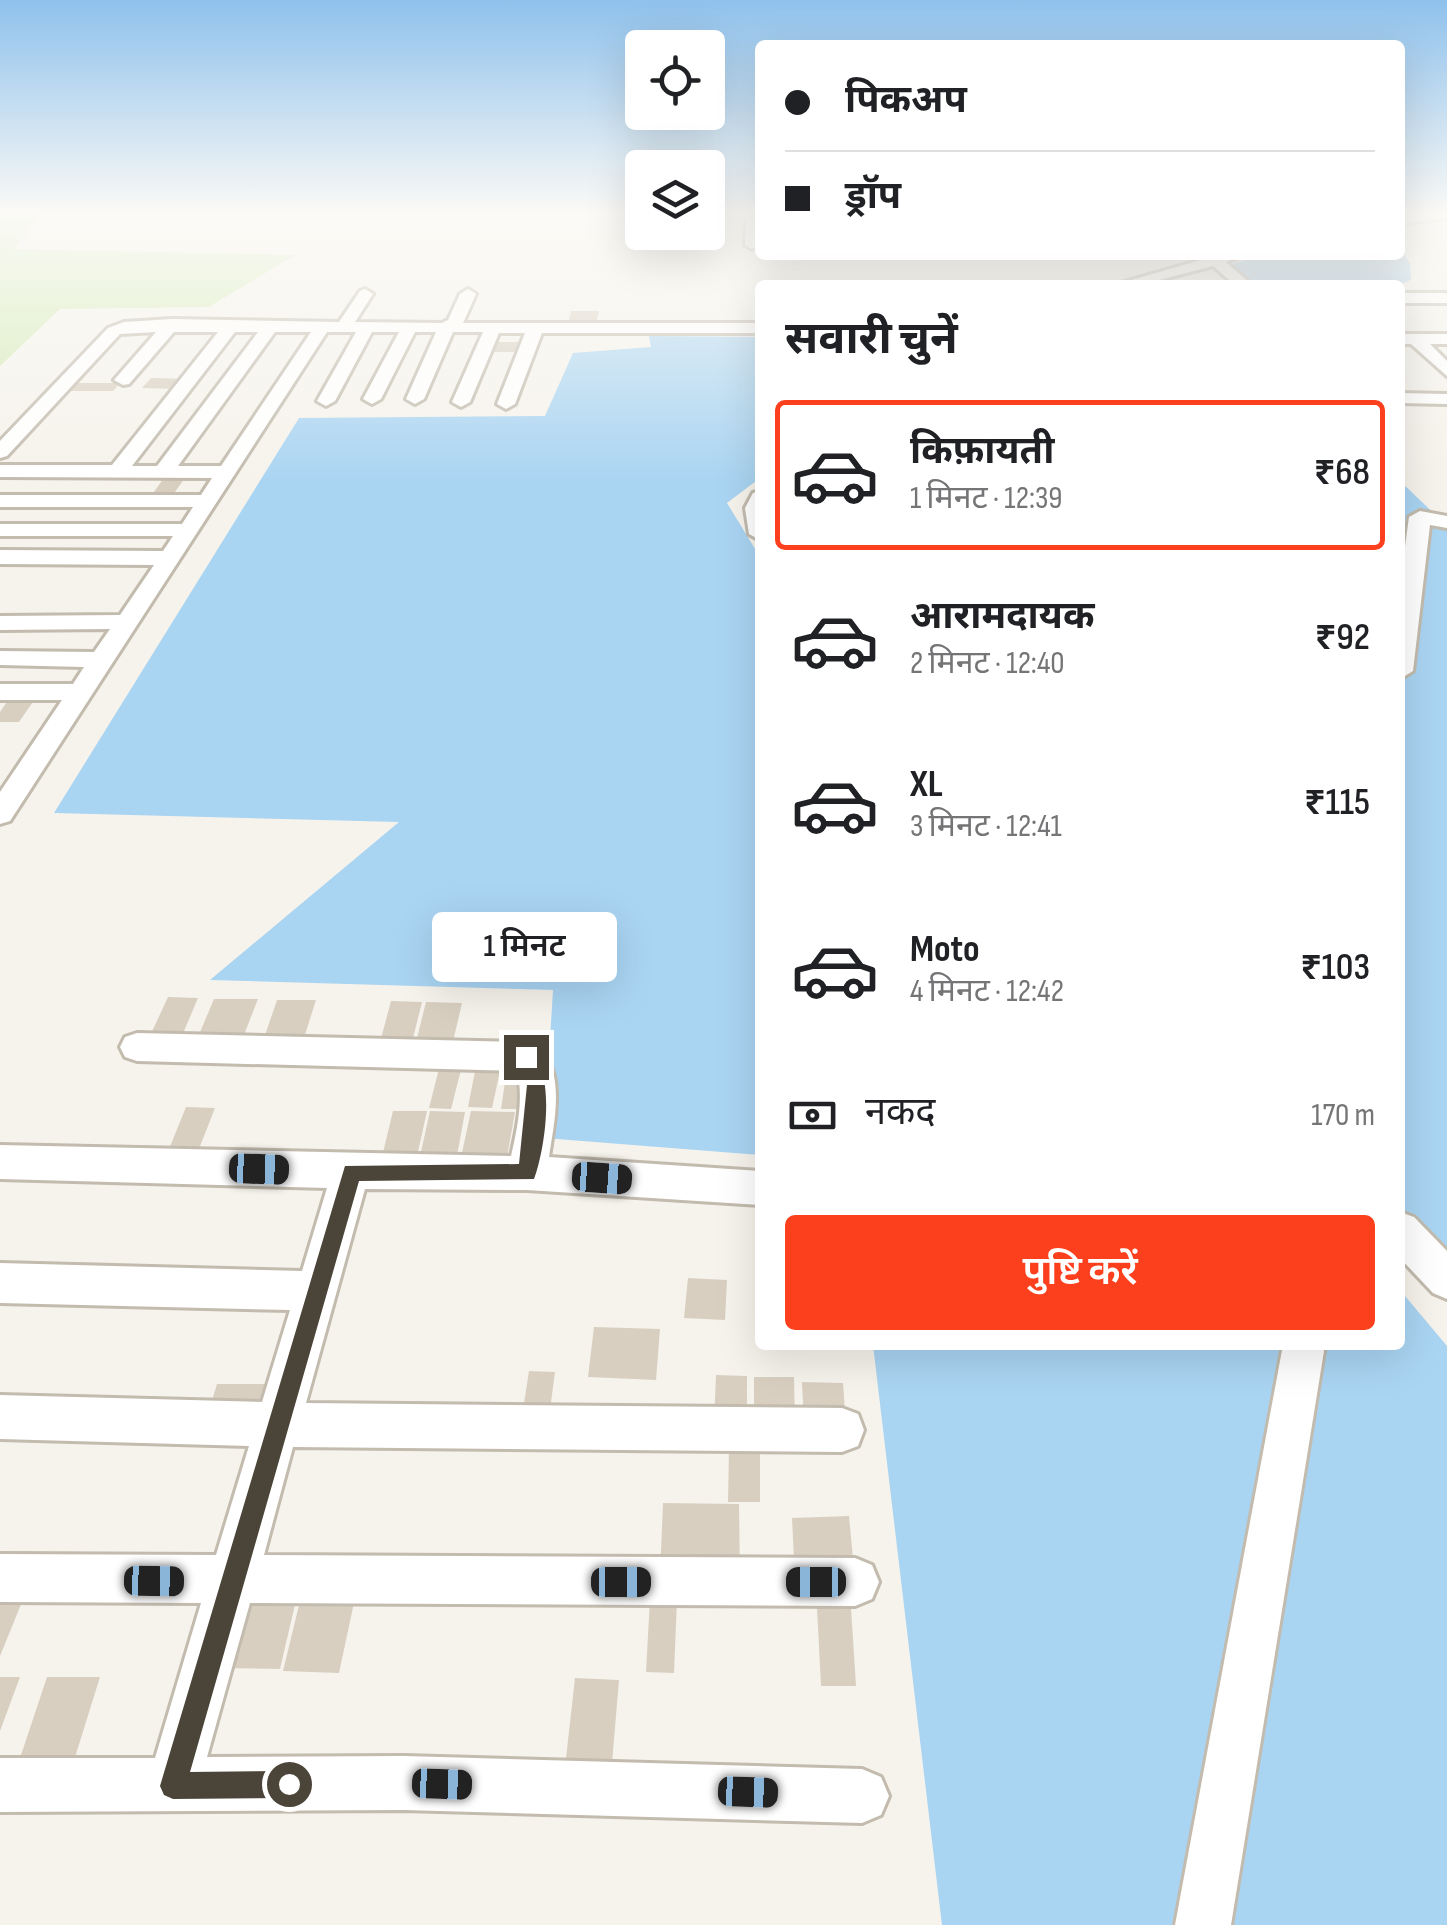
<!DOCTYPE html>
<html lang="hi">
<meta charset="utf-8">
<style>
:root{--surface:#fff;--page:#f6f6f6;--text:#202124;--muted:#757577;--line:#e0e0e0;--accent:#fc3f1d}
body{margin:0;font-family:"Sofia Sans Condensed","Noto Sans Devanagari",sans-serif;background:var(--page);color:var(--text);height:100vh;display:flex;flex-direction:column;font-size:38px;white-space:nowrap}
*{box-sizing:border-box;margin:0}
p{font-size:32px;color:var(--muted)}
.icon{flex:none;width:55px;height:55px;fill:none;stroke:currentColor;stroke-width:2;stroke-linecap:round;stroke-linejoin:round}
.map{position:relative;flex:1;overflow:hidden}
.sheet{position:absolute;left:755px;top:280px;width:650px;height:1070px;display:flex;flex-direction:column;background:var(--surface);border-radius:10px;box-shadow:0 10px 40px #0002}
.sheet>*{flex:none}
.top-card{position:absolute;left:755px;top:40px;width:650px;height:220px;border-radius:10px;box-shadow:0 10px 40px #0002;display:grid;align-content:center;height:220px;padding:0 30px;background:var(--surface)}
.tools{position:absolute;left:625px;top:30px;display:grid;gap:20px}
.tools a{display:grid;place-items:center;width:100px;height:100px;border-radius:10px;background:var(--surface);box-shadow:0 10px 40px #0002;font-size:50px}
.end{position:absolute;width:45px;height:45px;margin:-22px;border:12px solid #4b4439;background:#fff;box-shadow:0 0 0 5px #fff}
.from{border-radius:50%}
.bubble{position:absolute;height:70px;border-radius:10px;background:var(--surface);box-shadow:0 10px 40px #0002;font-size:32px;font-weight:600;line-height:70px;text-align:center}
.car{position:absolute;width:30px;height:60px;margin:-30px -15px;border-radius:12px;box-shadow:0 0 8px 2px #0007;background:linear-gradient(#222 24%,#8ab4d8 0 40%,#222 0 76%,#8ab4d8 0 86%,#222 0)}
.top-card b{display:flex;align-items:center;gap:35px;height:95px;font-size:38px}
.top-card b+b{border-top:2px solid var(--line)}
.top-card i{width:25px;height:25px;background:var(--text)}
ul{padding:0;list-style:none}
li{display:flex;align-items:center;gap:30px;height:150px;margin:0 20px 15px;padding:0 10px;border:5px solid transparent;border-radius:10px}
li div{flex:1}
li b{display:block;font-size:38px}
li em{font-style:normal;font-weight:600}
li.active{border-color:var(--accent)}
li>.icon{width:90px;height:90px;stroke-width:1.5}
h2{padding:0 30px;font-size:45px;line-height:120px}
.pay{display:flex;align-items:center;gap:25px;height:110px;padding:0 30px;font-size:38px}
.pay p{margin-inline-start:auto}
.cta{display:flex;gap:20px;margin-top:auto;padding:20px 30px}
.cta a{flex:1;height:115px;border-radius:10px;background:var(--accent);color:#fff;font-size:40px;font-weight:600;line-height:115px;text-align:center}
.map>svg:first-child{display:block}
.green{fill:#d2eab5}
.water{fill:#a9d4f2}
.building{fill:#d8cfc1}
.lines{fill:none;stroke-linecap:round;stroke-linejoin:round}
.minor-casing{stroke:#c2bbae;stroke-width:6}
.minor{fill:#fff;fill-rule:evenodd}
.route{fill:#4b4439}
</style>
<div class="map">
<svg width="1447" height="1925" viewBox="0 0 1447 1925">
<rect width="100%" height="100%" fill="#f6f3ec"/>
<path class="green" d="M0 214H40L15 249 295 255 209 307 60 309 0 366Z"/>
<g class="water">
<path d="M1400 247 1410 264 1411 280 1398 285H1255L1231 264 1269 255H1400Z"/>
<path d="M649 336 760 337V478L727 503 760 557V1155L544 1138 553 990 210 980 399 822 54 813 299 418 545 416 573 353 651 347Z"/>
<path d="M1400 481 1447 526V1292L1400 1245Z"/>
<path d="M1400 1290 1447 1346V1925H942L873 1345H1400Z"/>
</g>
<g class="building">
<path d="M571 311H599L596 324H568Z"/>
<path d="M492 342H527L524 352H488Z"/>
<path d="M151 378 189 379 180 389 142 388Z"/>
<path d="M72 383H120L113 391H64Z"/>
<path d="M166 475H187L170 499H149Z"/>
<path d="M9 699H35L19 722H0V712Z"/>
<path d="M168 997 198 998 181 1038H149Z"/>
<path d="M214 999H258L240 1045 195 1044Z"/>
<path d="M277 1000H316L302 1044H262Z"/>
<path d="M391 1001 422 1002 411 1046H379Z"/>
<path d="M426 1002 462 1003 452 1046H415Z"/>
<path d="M441 1061 463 1062 451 1109 429 1108Z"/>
<path d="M477 1061 502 1062 492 1108 468 1107Z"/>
<path d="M508 1062H524L518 1109H501Z"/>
<path d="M186 1107 215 1108 195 1159H165Z"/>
<path d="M393 1111H427L416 1161H381Z"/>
<path d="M430 1111 465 1112 456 1161H419Z"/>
<path d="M471 1111 515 1112 506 1163 460 1162Z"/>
<path d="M688 1278 727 1280 725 1320 684 1318Z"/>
<path d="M594 1327 660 1329 656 1380 588 1377Z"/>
<path d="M529 1371 555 1372 549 1417 522 1416Z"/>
<path d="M716 1375 747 1376V1423H714Z"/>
<path d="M754 1377H794L795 1423H754Z"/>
<path d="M802 1382 843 1383 846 1425H804Z"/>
<path d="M217 1384H274L265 1418 207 1417Z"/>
<path d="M729 1448 760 1449V1502H728Z"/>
<path d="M663 1503 739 1504 740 1578 660 1577Z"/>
<path d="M849 1516 855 1580 795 1582 792 1518Z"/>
<path d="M238 1595 297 1596 280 1669 219 1668Z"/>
<path d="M0 1596 24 1597 0 1656Z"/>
<path d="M301 1597 355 1598 339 1673 283 1671Z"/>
<path d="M650 1599 677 1600 674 1673 646 1672Z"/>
<path d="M817 1608H851L856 1686H821Z"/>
<path d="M0 1677H20L0 1731Z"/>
<path d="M47 1677H100L71 1770H16Z"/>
<path d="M575 1678 619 1680 610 1787 563 1785Z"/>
</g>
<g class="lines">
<g class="minor-casing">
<g id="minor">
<path d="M708 214H718L716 240 709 244 702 240 703 232H708Z"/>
<path d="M747 214H760L759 245 752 249 745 245Z"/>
<path d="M1447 214V218L1400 224V216Z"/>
<path d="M1243 255 1226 262 1252 285H1235L1213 266 1140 285H1114L1215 256Z"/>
<path d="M365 289 373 294 355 322 442 323 448 320 460 294 468 289 476 294 463 323H760V333H542L515 404 506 409 497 404 525 333H499L470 402 461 407 452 402 483 332H453L424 399 415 404 406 399 436 332H415L381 399 372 404 363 399 399 332H372L335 401 326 406 317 401 356 332H327L10 821 0 824V792L62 700H0V684H73L84 667 0 665V651L94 652 110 629 0 630V616L120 615 154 565 0 564V550L163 551 173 536H0V524H182L193 507H0V495H201L212 478 0 477V465H112L218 332H174L129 384 123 385 114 380 156 332 120 334 7 456 0 458V441L108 328 124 322 172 319 339 322 360 291ZM235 332H258L157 466H132ZM275 332H311L221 466H178Z"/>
<rect x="1400" y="293" width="47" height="10"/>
<path d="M1400 334H1447V344H1430L1447 361V376L1411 344H1400Z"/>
<path d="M1400 393 1447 394V404L1400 403Z"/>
<path d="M760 491V540L749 534 745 508 753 493Z"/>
<path d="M1420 511 1447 516V528L1430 525 1413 671 1400 679V583L1409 517Z"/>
<path d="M137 1033 526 1042C570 1057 554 1122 549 1157L760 1171V1205L527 1190 365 1189 306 1403 842 1408 858 1414 864 1430 858 1446 842 1452 293 1447 264 1555 855 1558 872 1565 879 1582 872 1599 855 1606 250 1603 207 1757 404 1756 862 1769 881 1777 889 1796 881 1815 862 1823 404 1810 0 1812V1758H155L201 1603 0 1602V1554L216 1555 249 1446 0 1439V1395L262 1402 290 1310 0 1303V1263L302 1271 327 1188 0 1179V1145L511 1156C517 1129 524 1099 517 1071L137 1061 125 1057 120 1047 125 1037Z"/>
<path d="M1400 1212 1414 1217 1447 1251V1299L1433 1293 1400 1258Z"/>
<path d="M1283 1345H1325L1231 1925H1175Z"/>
</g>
</g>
<use href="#minor" class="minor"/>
</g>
<linearGradient id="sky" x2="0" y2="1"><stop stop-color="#8fc1ec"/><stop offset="0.44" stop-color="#fbfaf6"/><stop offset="1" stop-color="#fbfaf6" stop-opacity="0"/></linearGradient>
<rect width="1447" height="483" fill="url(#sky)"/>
<path class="route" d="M526 1050C558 1066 545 1150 534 1179L359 1181 190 1772 289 1771 298 1775 302 1784 298 1794 289 1798 173 1799 164 1795 160 1786 345 1166 519 1164 528 1075 517 1057Z"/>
</svg>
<div class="tools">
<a><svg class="icon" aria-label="locate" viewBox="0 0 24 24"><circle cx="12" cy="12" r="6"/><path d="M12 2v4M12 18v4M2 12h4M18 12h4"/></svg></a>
<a><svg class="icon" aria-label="layers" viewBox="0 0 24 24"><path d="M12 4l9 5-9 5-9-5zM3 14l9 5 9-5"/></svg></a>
</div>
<i class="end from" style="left:289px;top:1784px"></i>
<i class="end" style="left:526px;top:1057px"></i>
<div class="bubble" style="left:432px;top:912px;width:185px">1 मिनट</div>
<i class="car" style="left:259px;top:1169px;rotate:92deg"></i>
<i class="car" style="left:602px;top:1178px;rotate:94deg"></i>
<i class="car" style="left:154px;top:1581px;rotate:91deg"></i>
<i class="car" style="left:621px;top:1582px;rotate:90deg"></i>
<i class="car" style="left:816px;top:1582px;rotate:270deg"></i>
<i class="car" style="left:442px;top:1784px;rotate:92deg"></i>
<i class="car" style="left:748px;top:1792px;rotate:92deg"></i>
<div class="top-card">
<b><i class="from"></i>पिकअप</b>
<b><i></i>ड्रॉप</b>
</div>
<section class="sheet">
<h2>सवारी चुनें</h2>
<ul>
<li class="active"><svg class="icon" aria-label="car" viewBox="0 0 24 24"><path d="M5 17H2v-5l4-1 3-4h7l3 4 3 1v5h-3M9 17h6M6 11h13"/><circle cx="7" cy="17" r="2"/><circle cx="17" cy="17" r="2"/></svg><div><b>किफ़ायती</b><p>1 मिनट · 12:39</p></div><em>₹68</em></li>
<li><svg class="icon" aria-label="car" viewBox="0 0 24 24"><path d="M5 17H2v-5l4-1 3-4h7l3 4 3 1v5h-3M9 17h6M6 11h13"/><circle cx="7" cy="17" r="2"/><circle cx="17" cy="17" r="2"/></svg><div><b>आरामदायक</b><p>2 मिनट · 12:40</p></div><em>₹92</em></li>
<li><svg class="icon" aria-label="car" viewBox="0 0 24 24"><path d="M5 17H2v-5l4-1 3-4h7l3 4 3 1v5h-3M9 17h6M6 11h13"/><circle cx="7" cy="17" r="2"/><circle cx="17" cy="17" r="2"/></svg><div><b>XL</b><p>3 मिनट · 12:41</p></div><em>₹115</em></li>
<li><svg class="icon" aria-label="car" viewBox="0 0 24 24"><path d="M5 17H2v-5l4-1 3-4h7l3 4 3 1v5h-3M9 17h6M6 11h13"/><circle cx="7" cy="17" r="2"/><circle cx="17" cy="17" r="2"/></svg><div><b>Moto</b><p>4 मिनट · 12:42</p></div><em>₹103</em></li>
</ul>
<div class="pay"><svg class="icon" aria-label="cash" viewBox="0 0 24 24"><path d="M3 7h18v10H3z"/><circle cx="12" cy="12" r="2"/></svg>नकद<p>170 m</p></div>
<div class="cta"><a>पुष्टि करें</a></div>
</section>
</div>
